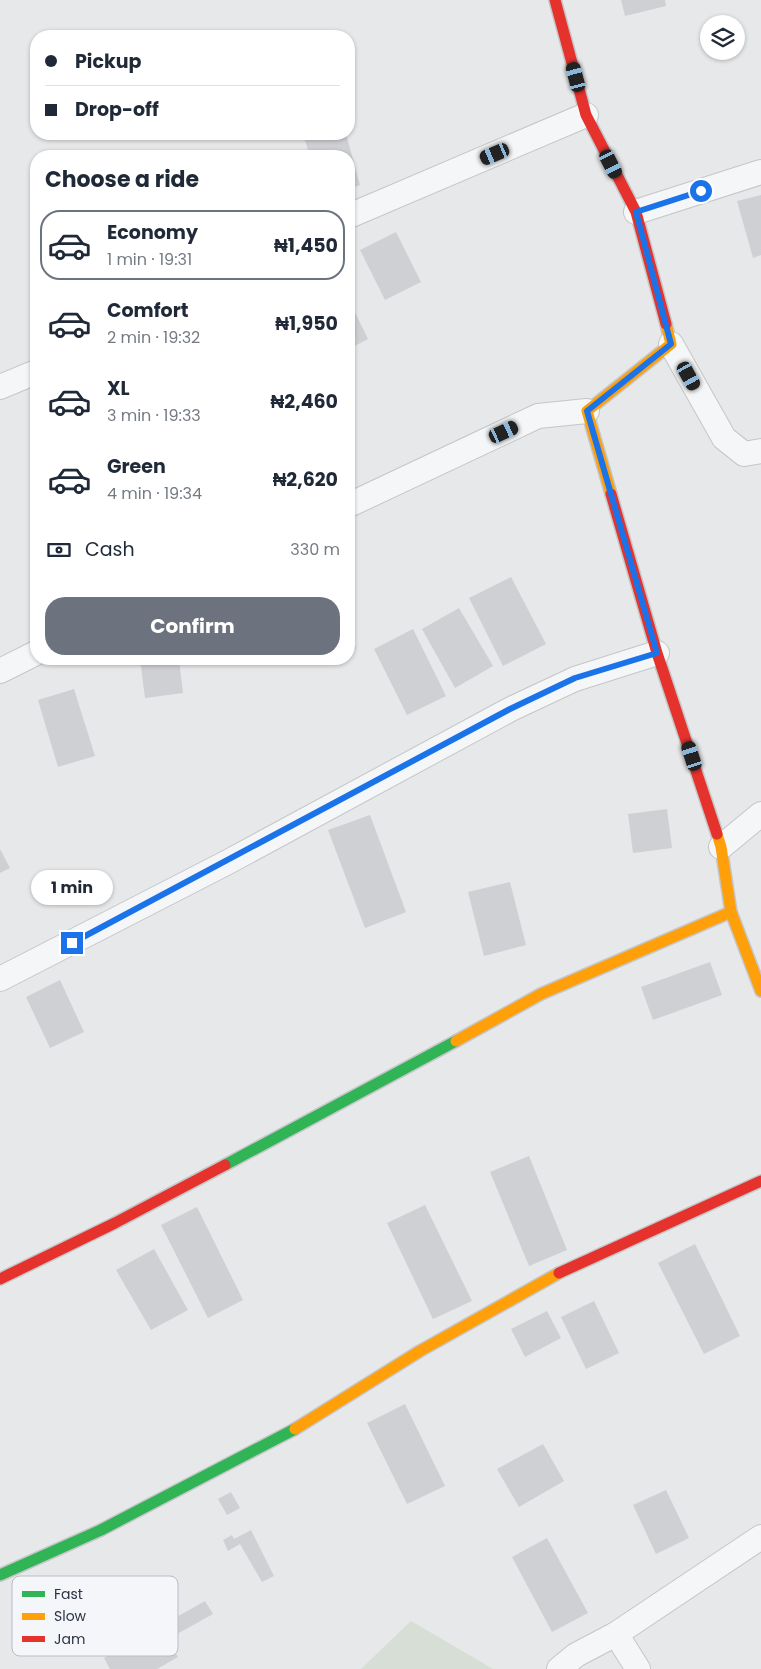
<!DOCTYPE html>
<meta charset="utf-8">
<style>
:root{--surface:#fff;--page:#f2f2f3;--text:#1f2937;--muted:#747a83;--line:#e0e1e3;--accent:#6c737f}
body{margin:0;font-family:Poppins,sans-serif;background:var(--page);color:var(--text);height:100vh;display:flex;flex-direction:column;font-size:19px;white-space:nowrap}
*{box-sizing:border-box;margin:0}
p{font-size:16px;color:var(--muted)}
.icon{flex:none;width:28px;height:28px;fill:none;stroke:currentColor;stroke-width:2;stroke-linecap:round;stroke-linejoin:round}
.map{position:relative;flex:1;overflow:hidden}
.side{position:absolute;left:30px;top:150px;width:325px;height:515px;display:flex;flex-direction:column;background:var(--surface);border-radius:20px;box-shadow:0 1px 4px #0004}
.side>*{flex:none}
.hud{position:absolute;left:30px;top:30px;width:325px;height:110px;border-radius:20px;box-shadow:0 1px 4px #0004;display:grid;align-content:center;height:110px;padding:0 15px;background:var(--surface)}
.controls{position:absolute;left:700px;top:15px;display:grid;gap:10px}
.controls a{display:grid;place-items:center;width:45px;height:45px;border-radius:50%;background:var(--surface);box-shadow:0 1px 4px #0004;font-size:25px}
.end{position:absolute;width:22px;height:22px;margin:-11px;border:6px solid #1a73e8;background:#fff;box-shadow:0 0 0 2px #fff}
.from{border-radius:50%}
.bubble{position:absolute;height:35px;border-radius:18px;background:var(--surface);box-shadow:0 1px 4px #0004;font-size:16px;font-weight:700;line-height:35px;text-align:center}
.car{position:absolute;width:15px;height:30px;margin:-15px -8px;border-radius:6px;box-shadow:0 0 4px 1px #0007;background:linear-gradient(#222 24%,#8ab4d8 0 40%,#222 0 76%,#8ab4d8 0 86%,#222 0)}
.hud b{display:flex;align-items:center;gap:18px;height:48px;font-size:19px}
.hud b+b{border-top:1px solid var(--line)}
.hud i{width:12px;height:12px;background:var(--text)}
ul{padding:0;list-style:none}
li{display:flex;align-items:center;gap:15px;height:70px;margin:0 10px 8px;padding:0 5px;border:2px solid transparent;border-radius:20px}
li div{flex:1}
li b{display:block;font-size:19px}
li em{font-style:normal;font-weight:700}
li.current{border-color:var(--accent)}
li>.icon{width:45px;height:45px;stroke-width:1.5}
h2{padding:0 15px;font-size:22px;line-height:60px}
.pay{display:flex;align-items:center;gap:12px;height:55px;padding:0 15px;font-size:19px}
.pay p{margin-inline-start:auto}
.button{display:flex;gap:10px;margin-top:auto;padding:10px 15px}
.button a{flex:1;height:58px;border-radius:20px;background:var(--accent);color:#fff;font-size:20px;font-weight:700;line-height:58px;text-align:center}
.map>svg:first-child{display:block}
.green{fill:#d6ded6}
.building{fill:#ced0d3}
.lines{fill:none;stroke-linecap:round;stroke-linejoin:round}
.street-casing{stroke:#c4c6c8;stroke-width:26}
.fast-casing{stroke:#c4c6c8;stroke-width:14}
.slow-casing{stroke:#c4c6c8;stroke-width:14}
.jam-casing{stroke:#c4c6c8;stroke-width:14}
.street{stroke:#f5f6f7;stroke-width:24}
.fast{stroke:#30b455;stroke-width:11}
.slow{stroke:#ff9f0a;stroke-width:11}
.jam{stroke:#e5322d;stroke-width:11}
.route{stroke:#1a73e8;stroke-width:6}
.key{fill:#f4f6f9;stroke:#b8bcc3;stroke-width:1}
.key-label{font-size:14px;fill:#2b3445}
</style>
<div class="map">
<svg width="761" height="1669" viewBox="0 0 761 1669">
<rect width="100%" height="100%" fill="#e6e8ea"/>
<path class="green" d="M411 1621 493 1669H361Z"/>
<g class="building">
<path d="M621 0H665L666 6 625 16Z"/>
<path d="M303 134H346L360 185 349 189V156H310Z"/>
<path d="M761 195V255L753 258 737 201Z"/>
<path d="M396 232 421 282 385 300 360 250Z"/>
<path d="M349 300 368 339 349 349Z"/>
<path d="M511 577 546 644 503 666 469 598Z"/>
<path d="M459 608 493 666 455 688 422 629Z"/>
<path d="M349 622 356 649 349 650Z"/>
<path d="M413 629 446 696 407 715 374 649Z"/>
<path d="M140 659H179L183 693 145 698Z"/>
<path d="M74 689 95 756 58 767 38 700Z"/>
<path d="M667 809 672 848 633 853 628 814Z"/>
<path d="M370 815 406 912 365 928 328 830Z"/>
<path d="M0 849 10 868 0 873Z"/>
<path d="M510 882 526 945 484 956 468 892Z"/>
<path d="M710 962 722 995 653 1020 641 987Z"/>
<path d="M60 980 84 1032 50 1048 26 997Z"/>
<path d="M529 1156 567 1250 529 1266 490 1172Z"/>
<path d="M425 1205 472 1301 433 1319 387 1223Z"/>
<path d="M197 1207 243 1300 208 1318 161 1225Z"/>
<path d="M695 1244 740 1336 704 1354 658 1263Z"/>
<path d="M154 1249 188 1310 151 1330 116 1270Z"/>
<path d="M594 1301 619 1353 586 1369 561 1317Z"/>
<path d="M547 1311 561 1338 525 1357 511 1329Z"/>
<path d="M405 1404 445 1486 407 1504 367 1423Z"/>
<path d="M543 1444 564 1481 519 1507 497 1469Z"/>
<path d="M666 1490 689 1538 656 1554 633 1505Z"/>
<path d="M231 1492 240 1508 227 1515 218 1499Z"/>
<path d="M251 1530 274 1576 262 1582 240 1544 228 1551 223 1540 232 1535 234 1539Z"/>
<path d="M547 1538 588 1613 552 1632 512 1557Z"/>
<path d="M205 1601 213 1614 168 1639 178 1657 157 1669H110L104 1658Z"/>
</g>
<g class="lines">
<g class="street-casing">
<g id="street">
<path d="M636 212 761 172"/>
<path d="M349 216 586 115"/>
<path d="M671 344 724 438 744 454 761 451"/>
<path d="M0 387 36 372"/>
<path d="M349 505 538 416 587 411"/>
<path d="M0 671 36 653"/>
<path d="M721 847 761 814"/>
<path d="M0 979 226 863 511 709 575 679 657 653"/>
<path d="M616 1634 761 1537"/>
<path d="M559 1669 576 1655 616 1634 638 1669"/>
</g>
</g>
<g class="fast-casing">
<g id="fast">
<path d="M225 1165 456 1041"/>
<path d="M0 1575 101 1530 295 1429"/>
</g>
</g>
<g class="slow-casing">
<g id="slow">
<path d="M611 494 587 411 671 344 666 324"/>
<path d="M717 834 721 847 731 912 761 991"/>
<path d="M456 1041 541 994 731 912"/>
<path d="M295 1429 420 1351 559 1273"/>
</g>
</g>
<g class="jam-casing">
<g id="jam">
<path d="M555 0 586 115 636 212 666 324"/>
<path d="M611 494 657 653 717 834"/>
<path d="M559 1273 761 1181"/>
<path d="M0 1279 115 1223 225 1165"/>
</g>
</g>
<use href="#street" class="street"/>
<use href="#fast" class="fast"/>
<use href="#slow" class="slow"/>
<use href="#jam" class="jam"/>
</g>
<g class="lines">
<path class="route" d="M72 943 510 709 575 678 657 653 587 411 671 344 636 212 701 191"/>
</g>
<rect x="12" y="1576" width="166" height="80" rx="8" class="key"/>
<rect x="22" y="1591" width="23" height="6" fill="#30b455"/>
<rect x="22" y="1613" width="23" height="7" fill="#ff9f0a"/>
<rect x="22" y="1636" width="23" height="6" fill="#e5322d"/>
<g class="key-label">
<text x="54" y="1599">Fast</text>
<text x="54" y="1621">Slow</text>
<text x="54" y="1644">Jam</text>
</g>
</svg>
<div class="controls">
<a><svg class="icon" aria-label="layers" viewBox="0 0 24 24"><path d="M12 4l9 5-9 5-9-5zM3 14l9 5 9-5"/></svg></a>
</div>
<i class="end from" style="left:701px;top:191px"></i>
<i class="end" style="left:72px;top:943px"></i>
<div class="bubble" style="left:31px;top:870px;width:82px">1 min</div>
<i class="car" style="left:576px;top:77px;rotate:345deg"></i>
<i class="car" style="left:495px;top:154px;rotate:247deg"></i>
<i class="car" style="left:611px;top:164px;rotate:153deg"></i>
<i class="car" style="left:689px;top:376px;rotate:151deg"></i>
<i class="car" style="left:504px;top:432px;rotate:65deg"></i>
<i class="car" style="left:692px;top:756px;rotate:342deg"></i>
<div class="hud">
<b><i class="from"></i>Pickup</b>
<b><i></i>Drop-off</b>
</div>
<section class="side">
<h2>Choose a ride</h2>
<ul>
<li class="current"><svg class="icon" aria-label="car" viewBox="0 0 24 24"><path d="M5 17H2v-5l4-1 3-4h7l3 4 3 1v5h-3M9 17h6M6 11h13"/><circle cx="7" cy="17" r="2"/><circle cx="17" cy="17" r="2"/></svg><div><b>Economy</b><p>1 min · 19:31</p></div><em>₦1,450</em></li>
<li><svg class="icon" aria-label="car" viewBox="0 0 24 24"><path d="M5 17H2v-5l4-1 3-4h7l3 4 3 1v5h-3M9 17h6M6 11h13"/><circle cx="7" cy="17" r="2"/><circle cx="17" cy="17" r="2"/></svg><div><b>Comfort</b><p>2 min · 19:32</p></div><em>₦1,950</em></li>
<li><svg class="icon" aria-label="car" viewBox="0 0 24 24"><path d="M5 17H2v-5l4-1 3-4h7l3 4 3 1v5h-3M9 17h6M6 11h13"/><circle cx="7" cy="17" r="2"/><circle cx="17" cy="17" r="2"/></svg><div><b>XL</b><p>3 min · 19:33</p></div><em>₦2,460</em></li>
<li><svg class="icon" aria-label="car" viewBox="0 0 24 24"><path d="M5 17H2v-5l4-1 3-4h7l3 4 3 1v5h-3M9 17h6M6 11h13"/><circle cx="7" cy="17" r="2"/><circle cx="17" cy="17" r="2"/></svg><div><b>Green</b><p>4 min · 19:34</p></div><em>₦2,620</em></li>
</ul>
<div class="pay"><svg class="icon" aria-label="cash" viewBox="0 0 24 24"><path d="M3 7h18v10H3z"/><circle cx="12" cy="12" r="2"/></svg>Cash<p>330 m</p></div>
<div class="button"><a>Confirm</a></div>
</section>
</div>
